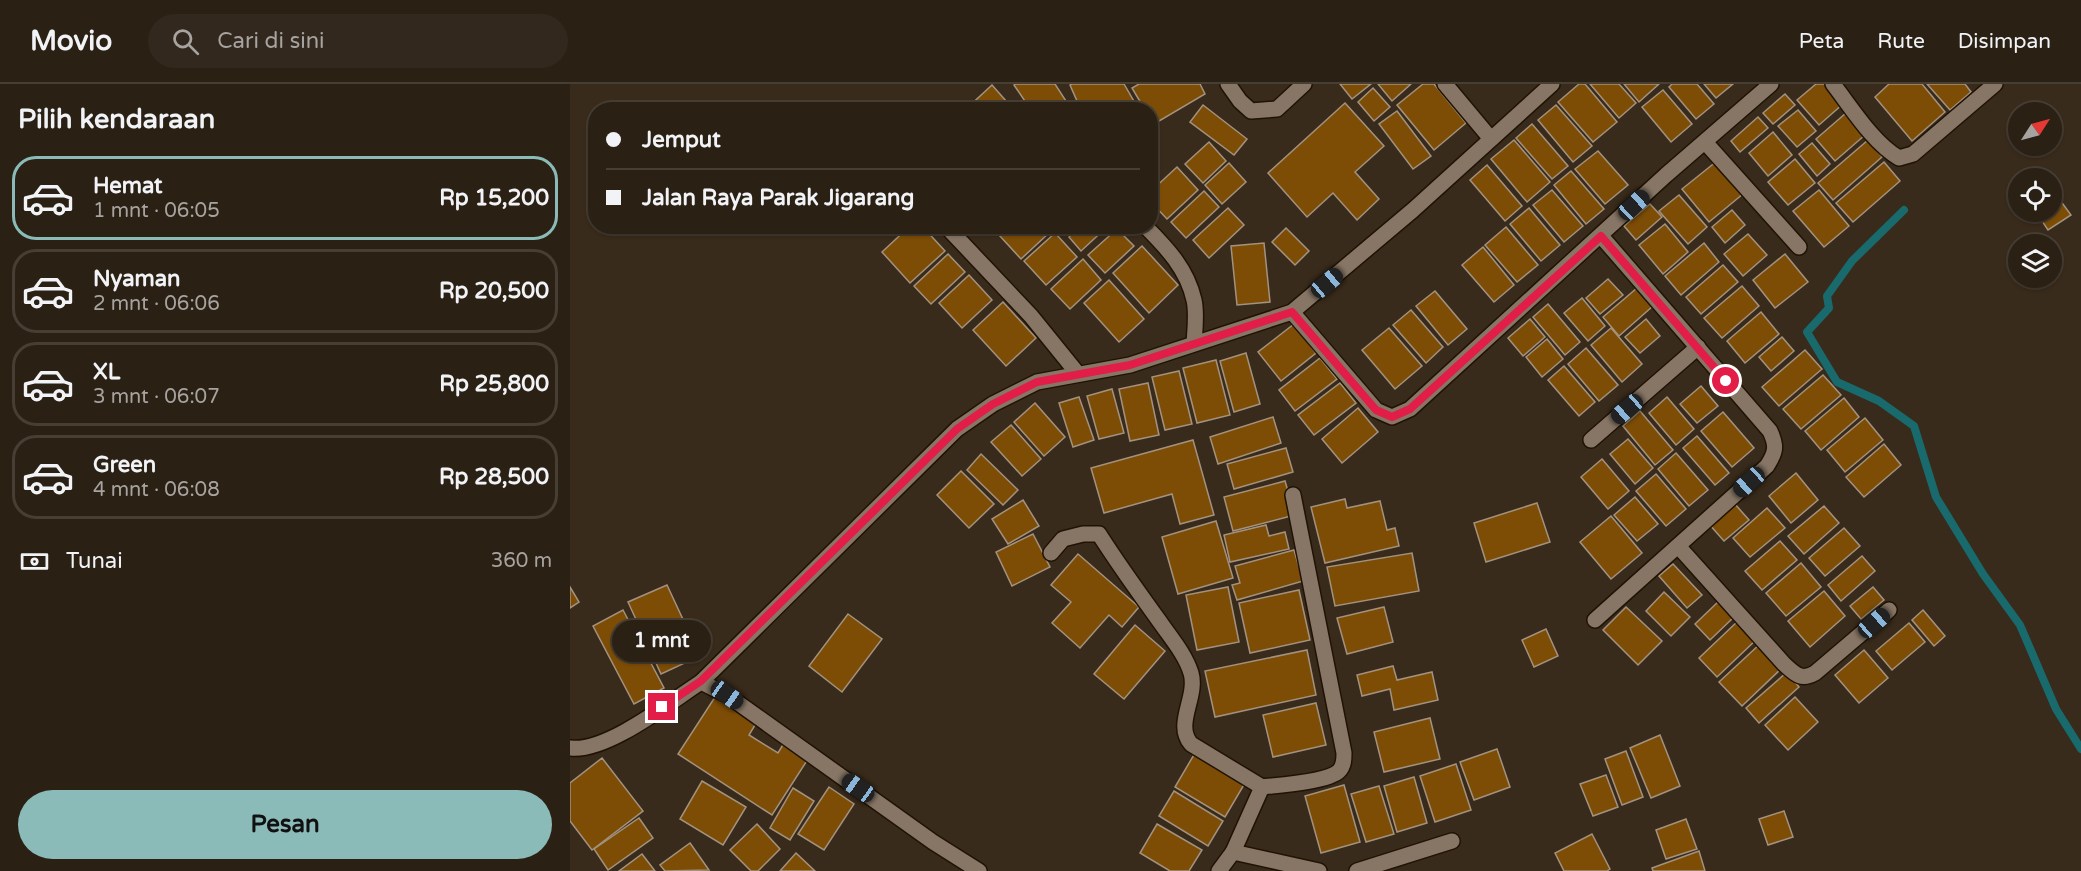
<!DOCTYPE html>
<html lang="id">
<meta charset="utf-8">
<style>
:root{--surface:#2b2014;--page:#33281d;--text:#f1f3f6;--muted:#a6a3a0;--line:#473e34;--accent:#8bbbb9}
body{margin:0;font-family:"Varela Round",sans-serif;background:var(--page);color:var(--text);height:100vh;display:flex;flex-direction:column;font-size:22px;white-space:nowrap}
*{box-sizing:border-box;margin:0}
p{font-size:20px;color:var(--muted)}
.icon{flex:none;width:33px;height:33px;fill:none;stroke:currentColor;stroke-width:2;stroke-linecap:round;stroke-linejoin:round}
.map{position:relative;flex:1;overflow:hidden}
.sheet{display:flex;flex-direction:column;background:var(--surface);width:570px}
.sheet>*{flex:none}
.guide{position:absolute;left:18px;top:18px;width:570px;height:132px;border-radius:24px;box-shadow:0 2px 4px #0004,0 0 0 2px var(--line);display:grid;align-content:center;height:132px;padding:0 18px;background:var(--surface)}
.needle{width:39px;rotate:54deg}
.buttons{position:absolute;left:1438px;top:18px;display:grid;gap:12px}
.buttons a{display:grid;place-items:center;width:54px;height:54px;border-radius:50%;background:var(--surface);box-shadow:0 2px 4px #0004,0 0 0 2px var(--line);font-size:30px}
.end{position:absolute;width:27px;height:27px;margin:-14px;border:8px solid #e11d48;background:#fff;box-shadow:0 0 0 3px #fff}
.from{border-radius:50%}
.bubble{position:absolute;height:42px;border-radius:21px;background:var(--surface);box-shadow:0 2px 4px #0004,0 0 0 2px var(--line);font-size:20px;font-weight:800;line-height:42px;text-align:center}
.car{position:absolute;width:18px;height:36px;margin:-18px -9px;border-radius:8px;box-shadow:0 0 4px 2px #0007;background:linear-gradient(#222 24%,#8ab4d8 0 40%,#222 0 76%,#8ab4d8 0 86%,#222 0)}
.guide b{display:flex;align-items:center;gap:21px;height:57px;font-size:22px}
.guide b+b{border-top:2px solid var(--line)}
.guide i{width:15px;height:15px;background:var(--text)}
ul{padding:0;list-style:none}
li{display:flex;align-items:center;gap:18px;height:84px;margin:0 12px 9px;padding:0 6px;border:3px solid var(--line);border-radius:24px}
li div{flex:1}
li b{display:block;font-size:22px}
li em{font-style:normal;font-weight:800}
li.selected{border-color:var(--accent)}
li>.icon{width:54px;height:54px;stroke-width:1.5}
h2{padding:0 18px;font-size:27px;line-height:72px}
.pay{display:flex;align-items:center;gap:15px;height:66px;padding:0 18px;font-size:22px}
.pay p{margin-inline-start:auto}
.primary-button{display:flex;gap:12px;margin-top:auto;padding:12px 18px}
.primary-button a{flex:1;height:69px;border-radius:36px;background:var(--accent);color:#111;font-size:24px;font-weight:800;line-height:69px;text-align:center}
header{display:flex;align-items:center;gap:36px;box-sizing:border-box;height:84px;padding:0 30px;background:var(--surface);border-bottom:2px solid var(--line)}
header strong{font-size:28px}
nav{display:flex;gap:33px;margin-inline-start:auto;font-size:21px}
.search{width:420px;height:54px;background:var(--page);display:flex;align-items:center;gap:15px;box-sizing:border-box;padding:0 21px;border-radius:33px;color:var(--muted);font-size:22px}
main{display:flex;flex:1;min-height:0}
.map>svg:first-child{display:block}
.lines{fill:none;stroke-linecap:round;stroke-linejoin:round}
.stream{stroke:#196a6d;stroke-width:8}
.building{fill:#7d4d06;stroke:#a3927f;stroke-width:1.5}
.minor-casing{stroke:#201305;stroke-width:18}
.tertiary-casing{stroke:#201305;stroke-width:18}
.minor{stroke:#877665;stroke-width:15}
.tertiary{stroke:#877665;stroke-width:15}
.route{stroke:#e11d48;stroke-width:8}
</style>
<header>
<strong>Movio</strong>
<div class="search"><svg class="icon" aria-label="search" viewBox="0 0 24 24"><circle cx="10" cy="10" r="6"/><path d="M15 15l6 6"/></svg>Cari di sini</div>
<nav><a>Peta</a><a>Rute</a><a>Disimpan</a></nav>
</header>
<main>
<section class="sheet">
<h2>Pilih kendaraan</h2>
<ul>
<li class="selected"><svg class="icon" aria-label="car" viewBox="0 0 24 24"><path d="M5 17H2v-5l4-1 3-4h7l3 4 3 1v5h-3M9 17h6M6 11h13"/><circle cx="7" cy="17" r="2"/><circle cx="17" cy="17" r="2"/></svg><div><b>Hemat</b><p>1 mnt · 06:05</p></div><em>Rp 15,200</em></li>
<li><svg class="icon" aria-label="car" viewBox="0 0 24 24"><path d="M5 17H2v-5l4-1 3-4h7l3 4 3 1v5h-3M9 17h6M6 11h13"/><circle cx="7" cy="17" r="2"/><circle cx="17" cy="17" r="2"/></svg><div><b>Nyaman</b><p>2 mnt · 06:06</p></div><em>Rp 20,500</em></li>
<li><svg class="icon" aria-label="car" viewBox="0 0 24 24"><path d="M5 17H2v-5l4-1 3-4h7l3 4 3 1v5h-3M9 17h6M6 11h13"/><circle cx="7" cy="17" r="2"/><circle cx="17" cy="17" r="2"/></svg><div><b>XL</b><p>3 mnt · 06:07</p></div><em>Rp 25,800</em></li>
<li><svg class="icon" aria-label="car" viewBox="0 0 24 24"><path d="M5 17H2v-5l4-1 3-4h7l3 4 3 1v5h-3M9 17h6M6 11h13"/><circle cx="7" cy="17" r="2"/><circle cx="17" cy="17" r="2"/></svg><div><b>Green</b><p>4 mnt · 06:08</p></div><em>Rp 28,500</em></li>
</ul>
<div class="pay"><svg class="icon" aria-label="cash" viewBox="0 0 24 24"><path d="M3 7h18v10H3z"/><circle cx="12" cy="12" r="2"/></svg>Tunai<p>360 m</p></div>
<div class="primary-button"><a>Pesan</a></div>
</section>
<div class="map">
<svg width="1511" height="787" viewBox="0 0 1511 787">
<rect width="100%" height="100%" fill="#392b1b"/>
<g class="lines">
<path class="stream" d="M1334 126 1282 177 1257 212 1259 224 1237 248 1267 298 1309 317 1344 342 1366 413 1413 490 1450 541 1486 625 1511 665"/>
</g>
<g class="building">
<path d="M445 0H485L496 17 484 26H461L444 1Z"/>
<path d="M502 0H554L569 26H511L500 1Z"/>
<path d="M569 0H630L635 10 584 40 580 35V26H575L562 4Z"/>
<path d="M770 0H801L782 15Z"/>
<path d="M808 0H841L822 17Z"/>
<path d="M853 0H864L896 39 864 66 827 21Z"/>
<path d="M1009 0H1015L1047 38 1023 58 988 18Z"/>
<path d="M1020 0H1049L1066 19 1049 34Z"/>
<path d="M1054 0H1089L1069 18Z"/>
<path d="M1102 0H1127L1144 20 1126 35 1099 3Z"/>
<path d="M1134 0H1163L1146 14Z"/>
<path d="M1246 0H1256L1273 20 1249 41 1227 16Z"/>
<path d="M1319 0H1352L1375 28 1342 57 1305 13Z"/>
<path d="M1357 0H1395L1401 8 1380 26Z"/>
<path d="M422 1 444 26H395Z"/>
<path d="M803 4 820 23 804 37 788 18Z"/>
<path d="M1093 6 1122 40 1101 58 1072 23Z"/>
<path d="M1215 10 1225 21 1203 40 1193 29Z"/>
<path d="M775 19 814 62 785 88 809 115 787 136 763 109 737 133 698 89Z"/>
<path d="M633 21 677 55 664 71 620 38Z"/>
<path d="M986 21 1022 62 1003 78 968 36Z"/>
<path d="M1228 26 1246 47 1227 63 1208 42Z"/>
<path d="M827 27 861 72 843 85 809 40Z"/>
<path d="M1276 29 1295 51 1265 77 1246 55Z"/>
<path d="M1188 33 1198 44 1170 68 1161 57Z"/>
<path d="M962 40 998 82 982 95 946 54Z"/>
<path d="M1203 48 1222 71 1198 92 1179 69Z"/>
<path d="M944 56 980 98 957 118 921 75Z"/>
<path d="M1298 56 1312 73 1263 116 1248 99Z"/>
<path d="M639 58 656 77 633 99 615 80Z"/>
<path d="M1242 59 1260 80 1247 92 1229 70Z"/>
<path d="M1028 67 1058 101 1035 120 1005 85Z"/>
<path d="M1225 75 1245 99 1218 121 1198 98Z"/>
<path d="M1147 77 1173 110 1139 138 1112 105Z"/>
<path d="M1314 78 1330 97 1283 138 1266 119Z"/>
<path d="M659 79 676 98 652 120 635 101Z"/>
<path d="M917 81 952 122 935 137 900 96Z"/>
<path d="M607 83 628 106 597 135 580 117V108Z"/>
<path d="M1001 87 1034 125 1016 140 984 101Z"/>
<path d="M982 106 1013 142 994 158 963 121Z"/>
<path d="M1249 106 1279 142 1254 163 1223 127Z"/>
<path d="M634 107 649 123 616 154 601 138Z"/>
<path d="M1109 111 1137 143 1118 160 1089 127Z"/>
<path d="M1490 116 1501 131 1478 146 1468 131 1473 128H1482V122Z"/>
<path d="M1080 120 1092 133 1066 156 1054 142Z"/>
<path d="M658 124 674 141 639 174 623 156Z"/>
<path d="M959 124 990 161 971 177 940 140Z"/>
<path d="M1162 126 1175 141 1155 159 1142 143Z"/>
<path d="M1095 140 1118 168 1093 190 1069 161Z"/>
<path d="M340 142H352L375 167 340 199 312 168Z"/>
<path d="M438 142H474L480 148 451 175 429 151Z"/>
<path d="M486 142H501L493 150Z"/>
<path d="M511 142H538L511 167 499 153Z"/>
<path d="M936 143 968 181 947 198 915 161Z"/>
<path d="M716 144 739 167 725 181 702 158Z"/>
<path d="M547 145 564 162 535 189 518 171Z"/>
<path d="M485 149 507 173 476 201 454 177Z"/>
<path d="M1178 150 1197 171 1173 192 1154 170Z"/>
<path d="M694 159 700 218 667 221 661 162Z"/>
<path d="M1134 159 1149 178 1111 211 1095 192Z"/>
<path d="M572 162 608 201 579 229 543 189Z"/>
<path d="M913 163 944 201 924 218 892 181Z"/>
<path d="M378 170 395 188 361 220 344 202Z"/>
<path d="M1215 170 1238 198 1205 224 1183 196Z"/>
<path d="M513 175 531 196 500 225 481 205Z"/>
<path d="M1153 181 1168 198 1131 230 1116 213Z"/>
<path d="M399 191 422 216 392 244 369 219Z"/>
<path d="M1038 195 1053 211 1030 230 1016 214Z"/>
<path d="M539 196 574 235 549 258 514 219Z"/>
<path d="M1172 202 1189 222 1152 254 1134 234Z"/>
<path d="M1067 204 1083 222 1049 252 1033 233Z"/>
<path d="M865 207 897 245 878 261 846 222Z"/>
<path d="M1012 214 1035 242 1018 257 994 229Z"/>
<path d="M433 218 466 254 436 282 403 246Z"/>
<path d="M978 220 1010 258 995 271 963 233Z"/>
<path d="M841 226 873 263 856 279 823 241Z"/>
<path d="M1191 228 1209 250 1175 279 1157 257Z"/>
<path d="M960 235 975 253 953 272 938 254Z"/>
<path d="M1076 235 1090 252 1070 269 1055 253Z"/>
<path d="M724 240 746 269 711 297 688 268Z"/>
<path d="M819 244 852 282 825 305 792 266Z"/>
<path d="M1041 244 1072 280 1052 298 1021 261Z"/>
<path d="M1212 253 1224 267 1201 287 1189 273Z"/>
<path d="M977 255 993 275 972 293 956 273Z"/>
<path d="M1016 264 1048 301 1029 317 998 280Z"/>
<path d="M1235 266 1252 285 1209 322 1192 303Z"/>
<path d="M676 269 690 320 664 328 650 277Z"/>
<path d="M750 274 767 295 725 327 709 306Z"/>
<path d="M646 276 660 331 627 339 613 284Z"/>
<path d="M994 282 1025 318 1009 332 978 296Z"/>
<path d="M609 287 622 340 595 346 582 293Z"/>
<path d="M1253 291 1271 311 1231 345 1213 325Z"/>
<path d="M578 299 589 351 560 357 549 305Z"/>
<path d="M770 299 786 319 744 351 728 331Z"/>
<path d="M1131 302 1148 322 1127 339 1110 320Z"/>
<path d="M542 305 554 349 529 355 517 312Z"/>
<path d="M509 313 524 356 503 363 489 319Z"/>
<path d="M1097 313 1124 345 1106 361 1079 329Z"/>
<path d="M1274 314 1289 333 1251 366 1235 347Z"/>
<path d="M465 319 495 353 474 372 444 338Z"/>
<path d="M788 324 808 348 772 379 752 355Z"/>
<path d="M1070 327 1103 366 1085 381 1053 342Z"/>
<path d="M1153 328 1184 364 1162 383 1131 347Z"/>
<path d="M703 333 711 359 648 380 640 353Z"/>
<path d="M1295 334 1313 356 1275 388 1257 366Z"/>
<path d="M441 341 471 375 452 392 421 358Z"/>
<path d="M1127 352 1159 389 1145 401 1113 364Z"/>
<path d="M1058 355 1083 384 1065 400 1040 370Z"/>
<path d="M623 356 644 431 610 440 602 410 534 429 521 384Z"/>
<path d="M1314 360 1331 381 1294 413 1276 393Z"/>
<path d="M716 364 723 388 664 405 657 380Z"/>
<path d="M1106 369 1138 406 1119 422 1088 385Z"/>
<path d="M411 370 448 406 433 421 397 386Z"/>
<path d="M1032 375 1059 407 1038 425 1011 393Z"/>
<path d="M391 387 424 420 399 444 367 411Z"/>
<path d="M1226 389 1248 416 1221 439 1199 412Z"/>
<path d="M1086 390 1116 425 1096 442 1066 407Z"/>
<path d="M715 397 725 431 663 447 654 413Z"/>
<path d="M1065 413 1088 440 1067 457 1044 431Z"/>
<path d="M775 415 777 424 810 417 817 446 825 444 829 462 755 479 741 423Z"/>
<path d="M453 416 469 442 438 460 422 435Z"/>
<path d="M967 419 980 458 916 478 904 439Z"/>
<path d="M1164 419 1179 436 1154 457 1139 440Z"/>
<path d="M1254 422 1269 439 1234 470 1218 452Z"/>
<path d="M1197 424 1215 444 1180 473 1163 454Z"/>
<path d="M1041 432 1072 469 1041 495 1010 458Z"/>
<path d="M646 437 663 494 608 510 592 453Z"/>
<path d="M696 441 699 452 715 448 719 465 660 478 654 451Z"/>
<path d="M1274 444 1290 462 1255 492 1239 474Z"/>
<path d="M463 450 480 483 442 502 426 468Z"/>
<path d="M1210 457 1227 476 1192 506 1175 487Z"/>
<path d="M724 466 733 497 667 516 662 501 670 499 665 482Z"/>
<path d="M842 469 849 507 765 522 757 483Z"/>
<path d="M508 470 569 523 552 543 539 531 510 564 482 539 501 518 481 501Z"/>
<path d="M1292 472 1305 487 1271 517 1258 501Z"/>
<path d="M1231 479 1251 503 1216 532 1196 509Z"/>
<path d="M1103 480 1132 511 1117 524 1089 492Z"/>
<path d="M97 501 130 572 91 590 58 518Z"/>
<path d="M0 503 9 518 0 524Z"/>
<path d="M658 503 669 558 627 566 616 511Z"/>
<path d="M1303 503 1314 516 1291 535 1280 522Z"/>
<path d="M729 506 740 556 680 569 669 519Z"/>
<path d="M1254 507 1275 532 1240 563 1218 537Z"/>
<path d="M1094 508 1120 533 1101 552 1076 527Z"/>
<path d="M1150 516 1165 532 1140 556 1125 540Z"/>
<path d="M814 523 823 558 777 570 767 534Z"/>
<path d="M1056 523 1092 557 1068 581 1033 546Z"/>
<path d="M53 526 94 604 64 620 23 542Z"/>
<path d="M1353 526 1375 552 1364 562 1342 536Z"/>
<path d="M278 530 312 555 272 608 239 582Z"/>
<path d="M1169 536 1187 555 1147 593 1129 574Z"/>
<path d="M1339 539 1355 558 1322 586 1306 567Z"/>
<path d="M565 541 595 567 554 615 524 590Z"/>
<path d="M976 545 988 572 964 583 952 556Z"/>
<path d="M1191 559 1213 583 1172 622 1149 598Z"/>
<path d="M737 566 746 611 645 633 635 587Z"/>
<path d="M1294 566 1318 594 1289 619 1265 591Z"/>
<path d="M823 582 827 596 862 588 868 616 824 626 820 605 792 612 787 591Z"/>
<path d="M1217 588 1229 603 1189 639 1176 624Z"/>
<path d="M147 610 188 636 179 651 208 669 214 659 238 675 202 731 108 670Z"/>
<path d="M1225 613 1248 638 1218 666 1195 641Z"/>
<path d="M746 619 756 661 703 673 693 631Z"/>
<path d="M860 634 870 675 814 688 804 648Z"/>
<path d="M1090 651 1110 702 1081 714 1060 664Z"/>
<path d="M927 665 940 703 904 716 890 678Z"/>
<path d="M1056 667 1073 713 1052 721 1035 675Z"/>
<path d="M625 669 675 699 655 733 605 703Z"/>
<path d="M32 674 73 727 22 766 0 737V699Z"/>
<path d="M886 680 901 726 865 738 850 692Z"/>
<path d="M1036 691 1048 723 1023 732 1010 700Z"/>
<path d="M844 693 857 739 827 748 814 702Z"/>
<path d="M132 697 176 723 153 761 110 735Z"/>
<path d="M774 701 790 758 751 769 735 712Z"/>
<path d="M809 702 824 750 796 758 781 710Z"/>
<path d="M259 703 284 720 254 766 228 750Z"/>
<path d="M223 704 244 717 220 756 200 744Z"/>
<path d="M604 707 653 737 638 762 589 732Z"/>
<path d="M1214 727 1223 753 1198 761 1189 735Z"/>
<path d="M69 734 83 754 38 786 24 765Z"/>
<path d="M1116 735 1127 765 1096 775 1086 746Z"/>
<path d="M187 740 210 765 188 787H181L160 766Z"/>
<path d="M587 740 632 766 619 787H600L570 769Z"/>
<path d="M1022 750 1040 785 1037 787H994L985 769Z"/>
<path d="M120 759 139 786 95 787 90 781Z"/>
<path d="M1129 767 1135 787H1083L1082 784Z"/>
<path d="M226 769 245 787H210Z"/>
<path d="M72 770 85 787H49Z"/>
</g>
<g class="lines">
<g class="minor-casing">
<g id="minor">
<path d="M658 0 670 17 681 27 707 25 734 0"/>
<path d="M875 0 921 55"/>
<path d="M1263 0C1281 23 1303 59 1329 74L1343 70 1425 0"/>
<path d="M1135 58 1229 163"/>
<path d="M376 142 461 232 508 290"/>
<path d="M575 142C597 164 617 185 624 216 627 229 625 245 624 259"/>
<path d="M722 228 806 326 822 333 840 325 1096 91 1201 0"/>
<path d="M1021 356 1128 263"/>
<path d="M1108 462 1214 580C1225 590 1231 597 1245 589L1319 526"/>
<path d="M481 469 493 455 513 450H529C548 480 569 509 590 538 601 554 615 570 621 589 628 613 604 640 621 660L692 703 663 768 649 787"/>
<path d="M1025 536 1197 382C1206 368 1207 362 1200 347L1031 152"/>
<path d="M131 598 387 345 423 320 467 298 560 281 722 228 843 126 982 0"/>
<path d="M692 703C709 701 758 698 769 687 774 682 774 675 774 669L723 411"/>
<path d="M663 768 749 787"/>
<path d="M787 787 882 757"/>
</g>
</g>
<g class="tertiary-casing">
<path id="tertiary" d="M0 664C36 669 100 618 131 598L157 611 363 758 409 787"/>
</g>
<use href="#minor" class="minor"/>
<use href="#tertiary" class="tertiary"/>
</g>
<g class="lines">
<path class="route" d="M92 623 131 597 387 345 423 320 467 298 560 281 722 228 806 326 822 333 840 325 1031 152 1156 297"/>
</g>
</svg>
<div class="buttons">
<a><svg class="needle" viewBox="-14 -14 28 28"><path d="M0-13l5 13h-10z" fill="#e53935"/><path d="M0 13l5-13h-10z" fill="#a6a3a0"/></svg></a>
<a><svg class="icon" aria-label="locate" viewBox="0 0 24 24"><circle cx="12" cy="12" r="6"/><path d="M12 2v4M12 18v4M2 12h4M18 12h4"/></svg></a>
<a><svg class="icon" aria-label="layers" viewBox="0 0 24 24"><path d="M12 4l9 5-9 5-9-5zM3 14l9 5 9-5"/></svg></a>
</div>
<i class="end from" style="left:1156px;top:297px"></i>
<i class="end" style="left:92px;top:623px"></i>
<div class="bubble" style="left:42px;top:536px;width:99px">1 mnt</div>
<i class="car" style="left:1064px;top:121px;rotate:47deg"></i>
<i class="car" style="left:757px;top:199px;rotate:50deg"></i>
<i class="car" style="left:1057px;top:325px;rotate:229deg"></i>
<i class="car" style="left:1179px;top:398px;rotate:228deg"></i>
<i class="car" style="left:1304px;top:539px;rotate:49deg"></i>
<i class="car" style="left:157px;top:611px;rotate:125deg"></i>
<i class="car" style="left:288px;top:704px;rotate:305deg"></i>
<div class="guide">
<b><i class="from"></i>Jemput</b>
<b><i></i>Jalan Raya Parak Jigarang</b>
</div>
</div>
</main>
